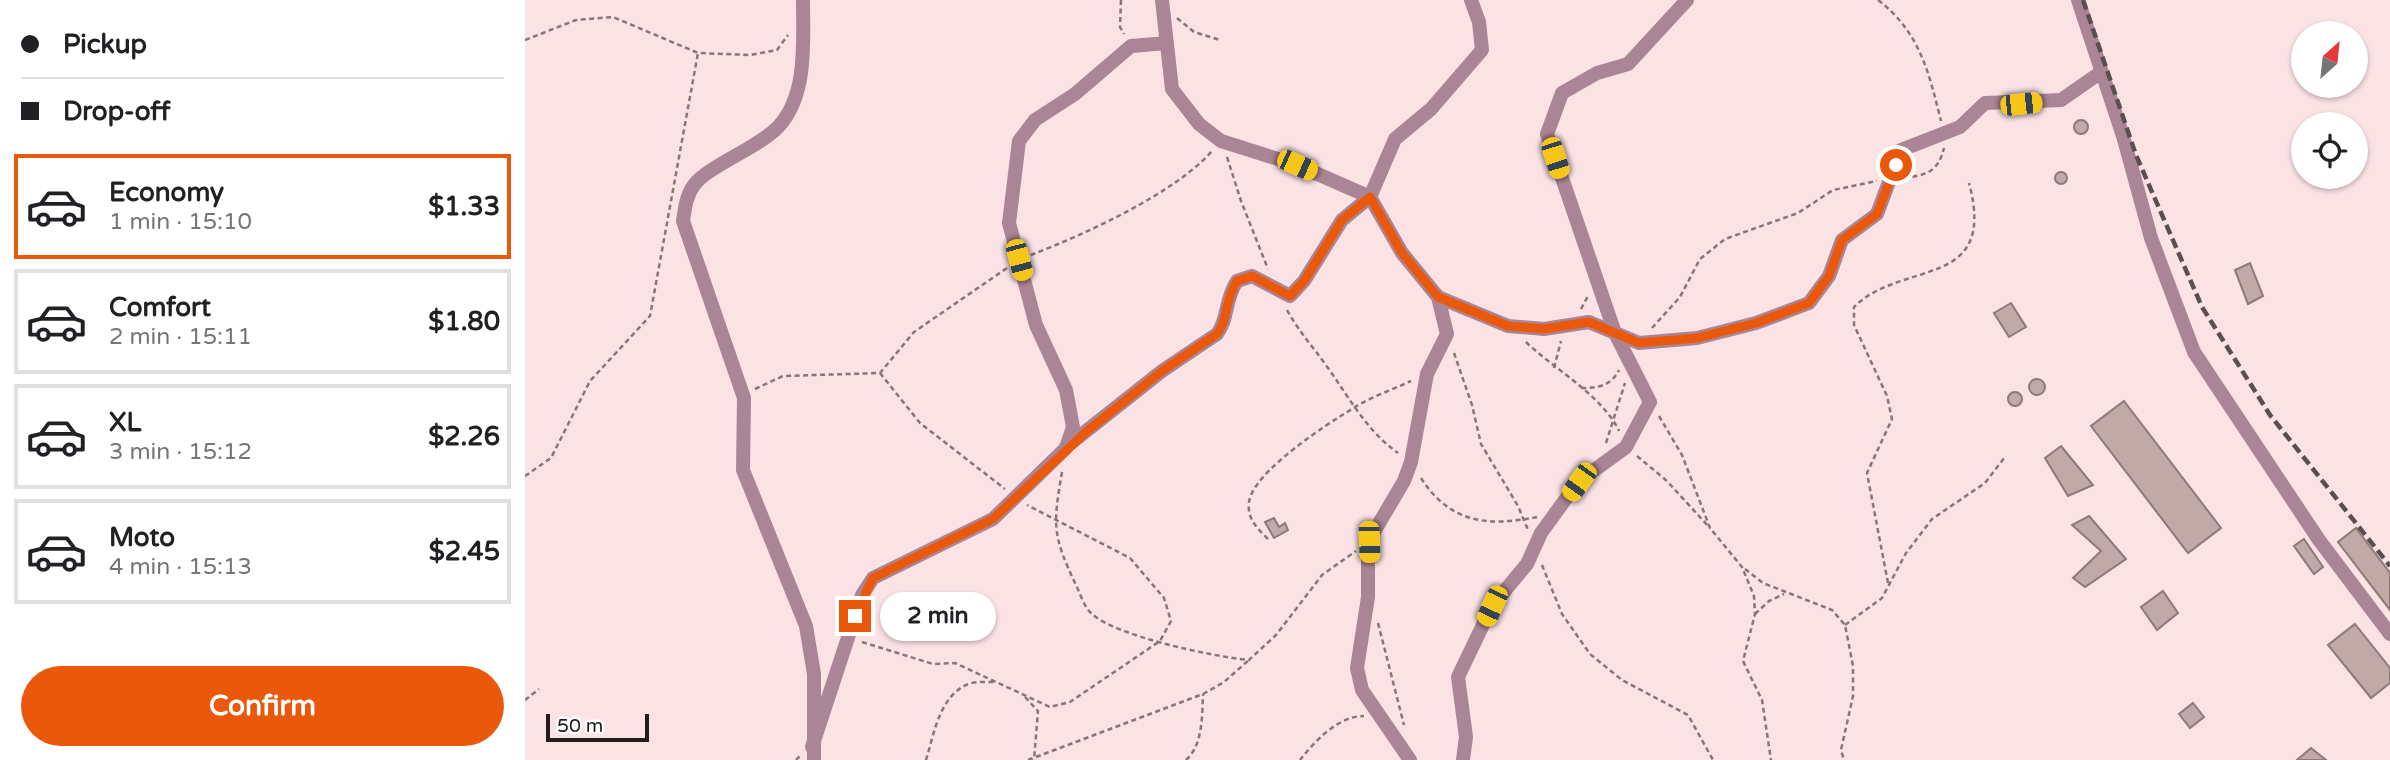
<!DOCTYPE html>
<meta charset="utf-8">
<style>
:root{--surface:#fff;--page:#f2f2f2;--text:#202124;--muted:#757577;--line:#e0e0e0;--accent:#ea580c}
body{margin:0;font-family:"Varela Round",sans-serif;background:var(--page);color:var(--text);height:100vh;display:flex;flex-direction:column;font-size:26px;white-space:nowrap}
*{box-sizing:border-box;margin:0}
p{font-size:23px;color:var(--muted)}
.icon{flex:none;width:38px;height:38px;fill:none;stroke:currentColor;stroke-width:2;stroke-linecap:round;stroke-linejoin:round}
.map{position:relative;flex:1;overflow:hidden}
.drawer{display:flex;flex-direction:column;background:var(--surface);width:525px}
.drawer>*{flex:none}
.hud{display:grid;align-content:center;height:154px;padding:0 21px;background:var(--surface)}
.needle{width:46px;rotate:27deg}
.tools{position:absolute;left:1766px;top:21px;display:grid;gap:14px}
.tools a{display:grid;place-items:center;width:77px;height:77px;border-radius:50%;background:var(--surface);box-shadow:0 2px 5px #0004;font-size:35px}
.scale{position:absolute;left:21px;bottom:18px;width:103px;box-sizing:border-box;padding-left:7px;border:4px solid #231a1b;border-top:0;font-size:19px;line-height:24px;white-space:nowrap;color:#231a1b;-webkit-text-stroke:5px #fff;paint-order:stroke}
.end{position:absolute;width:32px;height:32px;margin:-16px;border:9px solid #ea580c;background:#fff;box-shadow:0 0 0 4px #fff}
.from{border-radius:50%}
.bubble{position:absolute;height:49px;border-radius:24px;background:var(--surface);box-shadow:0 2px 5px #0004;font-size:23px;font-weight:700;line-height:49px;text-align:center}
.car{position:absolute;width:21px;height:42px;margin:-21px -10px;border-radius:9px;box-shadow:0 0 5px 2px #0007;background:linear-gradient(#f5c518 24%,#345 0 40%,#f5c518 0 76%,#345 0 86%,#f5c518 0)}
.hud b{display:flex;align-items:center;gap:24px;height:66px;font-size:26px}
.hud b+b{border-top:2px solid var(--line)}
.hud i{width:18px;height:18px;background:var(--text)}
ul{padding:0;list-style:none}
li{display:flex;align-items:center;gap:21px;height:105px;margin:0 14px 10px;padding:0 7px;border:4px solid var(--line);border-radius:0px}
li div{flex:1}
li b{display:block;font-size:26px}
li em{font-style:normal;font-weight:700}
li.active{border-color:var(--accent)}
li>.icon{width:63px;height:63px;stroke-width:1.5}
.cta{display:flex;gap:14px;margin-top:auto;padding:14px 21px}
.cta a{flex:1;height:80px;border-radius:42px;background:var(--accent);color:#fff;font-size:28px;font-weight:700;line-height:80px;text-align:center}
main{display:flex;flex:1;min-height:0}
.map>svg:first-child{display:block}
.building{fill:#c0a9a6;stroke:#8f7976;stroke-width:2}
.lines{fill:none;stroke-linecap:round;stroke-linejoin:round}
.path{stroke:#867678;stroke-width:2.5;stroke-dasharray:5 3.5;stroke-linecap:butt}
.minor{stroke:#a98595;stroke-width:14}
.rail{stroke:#5b4e50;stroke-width:4.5;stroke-dasharray:10 5;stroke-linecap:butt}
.route{stroke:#ea580c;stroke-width:9}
</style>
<main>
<section class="drawer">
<div class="hud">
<b><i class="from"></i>Pickup</b>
<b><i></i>Drop-off</b>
</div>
<ul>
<li class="active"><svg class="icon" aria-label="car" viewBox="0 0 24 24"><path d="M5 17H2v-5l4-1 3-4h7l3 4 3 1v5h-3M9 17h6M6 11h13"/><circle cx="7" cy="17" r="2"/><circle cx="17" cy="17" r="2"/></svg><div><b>Economy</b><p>1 min · 15:10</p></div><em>$1.33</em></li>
<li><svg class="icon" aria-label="car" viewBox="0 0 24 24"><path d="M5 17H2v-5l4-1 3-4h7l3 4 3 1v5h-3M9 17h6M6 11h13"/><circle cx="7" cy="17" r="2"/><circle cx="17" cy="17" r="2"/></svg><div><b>Comfort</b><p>2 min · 15:11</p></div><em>$1.80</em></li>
<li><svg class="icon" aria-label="car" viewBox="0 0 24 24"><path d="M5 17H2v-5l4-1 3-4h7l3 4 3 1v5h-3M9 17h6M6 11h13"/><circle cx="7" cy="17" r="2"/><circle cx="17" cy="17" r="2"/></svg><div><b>XL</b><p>3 min · 15:12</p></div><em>$2.26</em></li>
<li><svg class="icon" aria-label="car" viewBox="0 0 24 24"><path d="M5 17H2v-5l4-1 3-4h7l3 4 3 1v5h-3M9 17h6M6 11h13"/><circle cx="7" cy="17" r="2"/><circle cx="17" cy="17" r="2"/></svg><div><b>Moto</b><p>4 min · 15:13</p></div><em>$2.45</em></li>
</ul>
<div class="cta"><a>Confirm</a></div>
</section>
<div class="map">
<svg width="1865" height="760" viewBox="0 0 1865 760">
<rect width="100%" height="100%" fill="#fae2e5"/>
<g class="building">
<circle cx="1556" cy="127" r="7"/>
<circle cx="1536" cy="178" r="6"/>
<path d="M1725 263 1738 296 1723 304 1710 270Z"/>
<path d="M1486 303 1501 327 1484 337 1469 313Z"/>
<circle cx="1512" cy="387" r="8"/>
<circle cx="1490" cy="399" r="7"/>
<path d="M1599 401 1696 528 1663 553 1566 426Z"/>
<path d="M1536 446 1568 485 1543 496 1520 458Z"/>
<path d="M1564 516 1601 559 1560 587 1548 578 1576 551 1547 525Z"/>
<path d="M749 518 754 527 760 523 763 530 749 538 740 522Z"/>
<path d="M1831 528 1865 573V610L1813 542Z"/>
<path d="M1779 539 1798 567 1789 574 1769 546Z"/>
<path d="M1638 591 1653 613 1632 630 1616 607Z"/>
<path d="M1830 624 1865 668V683L1846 698 1803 645Z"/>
<path d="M1668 703 1679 717 1665 728 1654 714Z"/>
<path d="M1786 748 1801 760H1772Z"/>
</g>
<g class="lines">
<g class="path">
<path d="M596 0 595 27 599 34"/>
<path d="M1353 0C1395 32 1404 73 1416 121"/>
<path d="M652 18 669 32 695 40"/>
<path d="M0 40 51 20 88 17 173 53 225 55 252 50 263 35"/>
<path d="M702 157 716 201 743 269"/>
<path d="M1379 178C1402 175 1413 172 1419 148"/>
<path d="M506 255C560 234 649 194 687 151"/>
<path d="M1056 309 1063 296"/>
<path d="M762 310C774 332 789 348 803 368 825 399 842 431 873 453"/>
<path d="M1127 328 1155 297 1175 259 1200 239 1273 213 1308 190 1352 181"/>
<path d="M1001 342C1030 370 1077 395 1094 431"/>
<path d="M929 353 947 405 956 444 993 506 1003 530"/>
<path d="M1029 368 1036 341"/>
<path d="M355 373 395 423 480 489"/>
<path d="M1056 388C1073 388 1086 386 1094 370"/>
<path d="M230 389 258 376 355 373 389 332 482 268"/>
<path d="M1134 416 1157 455 1185 528 1217 567 1229 596 1230 614 1218 661 1237 700 1246 760"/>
<path d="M1081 443 1100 383"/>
<path d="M1112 456 1142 481 1184 527"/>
<path d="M537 472C528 525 527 535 551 585 555 593 559 607 566 613 589 636 690 657 724 660L751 635 797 575 831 551"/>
<path d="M0 476 26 458 65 381 125 316 173 53"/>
<path d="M896 478C925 523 962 527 1012 517"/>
<path d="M743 539C732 528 722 519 724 502 728 472 802 424 827 409 845 397 867 390 886 381"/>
<path d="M1017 565 1037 614 1065 654 1097 680 1163 715 1188 760"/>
<path d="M1220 569 1238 583 1307 610 1320 625 1328 666V696L1316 750 1319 760"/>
<path d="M1363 583 1342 473 1367 419 1362 396 1329 325V307C1377 259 1473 291 1444 183"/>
<path d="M1230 614 1244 601 1259 594"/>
<path d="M853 623 879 725"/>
<path d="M1320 625 1357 598 1381 553 1407 519 1460 483 1480 457"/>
<path d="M337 642 408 664 430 663 525 707 545 702 635 641 646 621 639 598 605 558 502 505"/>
<path d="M500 697 513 711 509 760"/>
<path d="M0 700 14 689"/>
<path d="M271 760 276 755"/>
<path d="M401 760C409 734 414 698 441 685 449 681 461 682 469 682"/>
<path d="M503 760 678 694 699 682 724 660"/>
<path d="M661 760C678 745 677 716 678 694"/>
<path d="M775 760C790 741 813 716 839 716"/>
</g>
<g class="minor">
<path d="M278 0C278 40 283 94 254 126 235 147 183 166 169 185 161 196 160 208 158 221L219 398 218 470 281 626 289 674V760"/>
<path d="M1553 0 1598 136 1626 238 1669 352 1794 540 1865 634"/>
<path d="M913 297 983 326 1019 329 1064 322 1114 343 1172 338 1231 323 1284 303 1304 276 1317 240 1352 214 1376 150 1435 127 1460 103 1536 100 1575 73"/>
<path d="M541 447 637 371 692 334C704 318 699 301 712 281L727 276 765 296 779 281 817 220 845 197 772 165 696 141 674 124 647 89 637 0"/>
<path d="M287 747 337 595 348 578 468 519 541 448 548 427 541 390 511 325 484 223 494 141 510 120 550 94 606 46 642 43"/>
<path d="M885 760 837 690 832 668 843 597V542L879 481 886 462 902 374 922 334 913 297 877 253 845 197 870 139 906 109 957 50 954 22 946 0"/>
<path d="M938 760 941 737 933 677 967 606 1002 564 1016 533 1053 482 1101 447 1125 402 1090 333 1022 134 1037 93 1072 73 1103 64 1162 0"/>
</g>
<path class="rail" d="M1558 0 1611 155 1677 307 1745 415 1865 566"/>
</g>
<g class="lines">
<path class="route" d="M330 616 348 578 468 519 561 432 637 371 692 334C704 318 699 301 712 281L727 276 765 296 779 281 817 220 845 197 877 253 913 297 983 326 1019 329 1064 322 1114 343 1172 338 1231 323 1284 303 1304 276 1317 240 1352 214 1371 165"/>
</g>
</svg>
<div class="tools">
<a><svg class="needle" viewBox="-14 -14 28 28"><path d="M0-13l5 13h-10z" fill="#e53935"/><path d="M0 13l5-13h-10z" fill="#757577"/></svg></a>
<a><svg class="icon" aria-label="locate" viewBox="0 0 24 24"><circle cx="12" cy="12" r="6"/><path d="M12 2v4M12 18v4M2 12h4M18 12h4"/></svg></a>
</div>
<div class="scale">50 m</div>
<i class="end from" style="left:1371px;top:165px"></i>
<i class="end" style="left:330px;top:616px"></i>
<div class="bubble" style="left:355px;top:592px;width:116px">2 min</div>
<i class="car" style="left:1496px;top:104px;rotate:84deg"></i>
<i class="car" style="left:1030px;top:158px;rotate:162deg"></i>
<i class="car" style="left:772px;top:165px;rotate:114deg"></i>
<i class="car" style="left:494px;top:260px;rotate:165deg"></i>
<i class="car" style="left:1054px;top:482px;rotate:216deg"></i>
<i class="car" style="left:844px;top:542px;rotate:178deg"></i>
<i class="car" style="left:967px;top:606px;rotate:205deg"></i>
</div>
</main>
